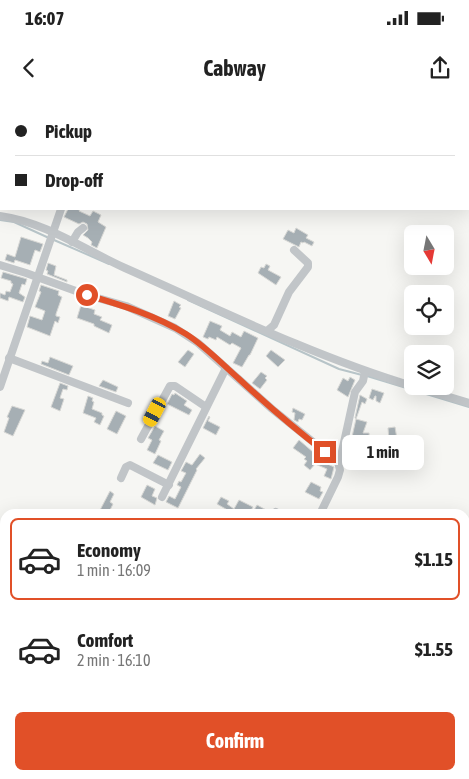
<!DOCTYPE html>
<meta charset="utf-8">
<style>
:root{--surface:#fff;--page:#f6f6f6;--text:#222;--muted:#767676;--line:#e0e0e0;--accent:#e15028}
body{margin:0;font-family:"Asap Condensed",sans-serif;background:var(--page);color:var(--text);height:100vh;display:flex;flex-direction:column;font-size:19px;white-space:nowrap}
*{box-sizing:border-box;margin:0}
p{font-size:16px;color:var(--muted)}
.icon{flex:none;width:28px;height:28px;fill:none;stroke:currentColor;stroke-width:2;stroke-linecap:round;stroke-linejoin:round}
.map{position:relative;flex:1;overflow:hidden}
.drawer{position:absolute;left:0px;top:409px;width:470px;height:271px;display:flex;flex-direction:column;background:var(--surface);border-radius:15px 15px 0 0;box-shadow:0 5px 20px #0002}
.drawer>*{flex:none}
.top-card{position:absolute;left:0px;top:0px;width:470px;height:110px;box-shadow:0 5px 20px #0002;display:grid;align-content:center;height:110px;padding:0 15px;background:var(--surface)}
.needle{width:32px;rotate:170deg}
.buttons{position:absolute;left:404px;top:125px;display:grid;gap:10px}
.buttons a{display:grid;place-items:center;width:50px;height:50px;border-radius:8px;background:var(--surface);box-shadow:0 5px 20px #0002;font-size:25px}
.end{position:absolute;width:22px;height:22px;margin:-11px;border:6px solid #e15028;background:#fff;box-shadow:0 0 0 2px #fff}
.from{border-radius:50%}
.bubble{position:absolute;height:35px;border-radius:8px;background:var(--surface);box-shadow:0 5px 20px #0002;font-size:16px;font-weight:700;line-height:35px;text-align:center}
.car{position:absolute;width:15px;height:30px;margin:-15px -8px;border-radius:6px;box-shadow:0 0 4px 1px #0007;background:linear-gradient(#f5c518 24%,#345 0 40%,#f5c518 0 76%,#345 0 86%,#f5c518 0)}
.top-card b{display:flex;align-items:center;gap:18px;height:48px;font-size:19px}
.top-card b+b{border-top:1px solid var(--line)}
.top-card i{width:12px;height:12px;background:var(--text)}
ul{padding:9px 0 0;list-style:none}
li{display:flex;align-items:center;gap:15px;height:82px;margin:0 10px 8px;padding:0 5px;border:2px solid transparent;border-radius:8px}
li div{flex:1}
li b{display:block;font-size:19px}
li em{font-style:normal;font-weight:700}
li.current{border-color:var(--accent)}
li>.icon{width:45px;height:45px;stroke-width:1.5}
.button{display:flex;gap:10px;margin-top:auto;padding:10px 15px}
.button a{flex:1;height:58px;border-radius:8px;background:var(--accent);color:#fff;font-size:20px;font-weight:700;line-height:58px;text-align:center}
.status{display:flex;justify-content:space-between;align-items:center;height:35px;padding:0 25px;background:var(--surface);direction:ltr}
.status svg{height:14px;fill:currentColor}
header{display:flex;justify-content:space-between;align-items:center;height:65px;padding:0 15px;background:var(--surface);font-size:22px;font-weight:700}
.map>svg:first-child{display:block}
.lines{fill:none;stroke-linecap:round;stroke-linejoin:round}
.stream{stroke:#b7c4c8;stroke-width:2}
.building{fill:#a6afb4;stroke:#d8d8d5}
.path{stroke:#b9bcbe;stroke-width:1;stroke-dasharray:2.5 2.5;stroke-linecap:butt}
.minor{stroke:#c1c5c8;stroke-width:8}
.route{stroke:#e15028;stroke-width:6}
</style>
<div class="status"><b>16:07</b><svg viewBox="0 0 49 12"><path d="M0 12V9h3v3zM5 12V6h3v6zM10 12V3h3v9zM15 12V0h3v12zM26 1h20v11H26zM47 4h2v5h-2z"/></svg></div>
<header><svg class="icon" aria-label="back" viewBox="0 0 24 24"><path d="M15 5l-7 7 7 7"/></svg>Cabway<svg class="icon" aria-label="share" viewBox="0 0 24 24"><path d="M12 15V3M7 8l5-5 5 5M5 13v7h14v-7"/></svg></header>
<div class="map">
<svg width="469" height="679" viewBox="0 0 469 679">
<rect width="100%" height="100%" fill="#f6f6f3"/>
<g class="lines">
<g class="stream">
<path d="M0 120 14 122 49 138"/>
<path d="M54 140 109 164"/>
<path d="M188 200 339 269 362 275"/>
<path d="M367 276 469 307"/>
</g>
</g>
<g class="building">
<path d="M68 109H80L79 111 90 116 93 111 101 115 98 122 106 127 97 148 91 145 92 142 88 138 83 135 88 130 87 124 83 122 79 124 64 117Z"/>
<path d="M296 128 308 135 306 138 314 142 312 146 304 142 303 143 301 142 299 147 283 139 288 130 294 133Z"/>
<path d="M21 137 43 144 40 152 35 150 30 165 15 160 14 163 5 160 7 154 15 157Z"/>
<path d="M48 163 56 166 54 175 67 180V182L47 174 48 171 46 170Z"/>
<path d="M266 164 270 166 268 170 281 177 276 185 258 173 261 167 264 168Z"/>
<path d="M3 172 27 179 25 185 22 184 19 193 25 197 23 202 9 197 8 201 0 198V193L5 195 6 191 10 192 13 184 11 183V181L1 178Z"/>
<path d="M41 185 59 191 58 195 62 197 56 214V216L60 217 58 223 55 221 50 236 27 227 30 216 42 220 45 211 35 207 41 192 39 191Z"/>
<path d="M174 201 181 205 179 207 181 208 175 219 168 216Z"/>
<path d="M82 202 87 204 86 207 95 210 94 214 102 217 100 220 112 225 109 233 94 226V224L77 218Z"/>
<path d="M210 221 222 226 220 230 230 236 232 232 241 237 244 231 258 238 250 255H249L242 267 233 263 241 248 232 243 230 245 217 237 216 240 209 237 208 239 203 237Z"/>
<path d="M188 250 194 254 185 267 178 262Z"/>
<path d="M271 250 285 260 278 267 266 256Z"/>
<path d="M50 257 73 266 69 275 41 264 42 261 48 263Z"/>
<path d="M261 272 267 276 265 278 267 280 260 289 252 283Z"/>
<path d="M350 277 355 280 348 297 337 290 343 278 348 281Z"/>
<path d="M103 280 118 287 116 292 99 286Z"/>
<path d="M60 283 68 286 67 290 63 289 60 298 64 299 60 311 51 307Z"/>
<path d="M372 289 384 293 380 303 376 301V296H375L373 300 369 298Z"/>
<path d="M175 293 187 301 184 305 192 310 189 315 167 304 172 294 174 295Z"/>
<path d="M360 295 367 299 365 304 362 302 356 319 355 318Z"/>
<path d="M88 296 93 298 92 301 94 302 92 309 102 313V315L104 316 100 325 94 322 96 318 83 313Z"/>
<path d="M12 306 25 310 13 336 4 332 9 318 7 317Z"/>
<path d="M293 308 305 314 302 320 299 319 298 322 294 320 295 313 292 312Z"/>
<path d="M116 311 126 316 117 334 107 329Z"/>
<path d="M209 316 210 317 208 321 220 327 216 335 203 328Z"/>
<path d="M356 319 367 322 363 333H369L370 349 383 347 382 342H387L390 356 372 357V354H360L359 357 348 355Z"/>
<path d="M155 326 164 331 159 340 161 341 155 354 147 350 152 340 148 338Z"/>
<path d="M395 327 397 339 389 340 388 328Z"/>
<path d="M299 340 313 352 314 350 322 356 319 360 334 367 331 379 324 376 327 369 315 364 310 370 304 365 307 361 304 359 306 357 293 348Z"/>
<path d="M200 354 205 358 196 369 197 370 178 408 166 402 169 396 175 399 181 387 177 385 179 381 181 382 186 373 181 371 186 362 192 365Z"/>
<path d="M158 355 172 362 168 370 153 363Z"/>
<path d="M311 382 321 387 320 391 323 392 319 399 305 392Z"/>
<path d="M147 385 155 389 152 396 157 398 155 405 141 397Z"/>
<path d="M110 391 114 394 110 402 113 404 108 414H98Z"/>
<path d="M221 397 229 401 227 404 234 409 239 400 253 407 249 414H230L231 412 217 404Z"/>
<path d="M257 405 270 412 269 414H257L253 412Z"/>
</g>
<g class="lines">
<g class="path">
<path d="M157 0 159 1"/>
<path d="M201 0 204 1"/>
<path d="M140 1V0"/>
<path d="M166 1V0"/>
<path d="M187 1V0"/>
<path d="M210 1 211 0"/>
<path d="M235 1 236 0"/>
<path d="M465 577 469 582"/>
<path d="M465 602 469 599"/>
<path d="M465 630 469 626"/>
<path d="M465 637 469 641"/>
<path d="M403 675 407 679"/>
</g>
<g class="minor">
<path d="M106 0 108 1"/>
<path d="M118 1V0"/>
<path d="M0 116C45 122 85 150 125 168 220 210 313 256 412 286"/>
<path d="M72 142 78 132 83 128"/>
<path d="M0 165 26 173 87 195 126 206 175 228 198 243 272 309 338 362 340 370 338 377 320 414"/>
<path d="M267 231 274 225 289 192 308 167V163L294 150"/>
<path d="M9 258 128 303"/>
<path d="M413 286 469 303"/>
<path d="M0 287 61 109"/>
<path d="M141 339 170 286H175L206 307"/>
<path d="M338 362 341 356 355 292 363 281 365 271"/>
<path d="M121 378 126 367 130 365 169 385"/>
<path d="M162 397 226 268"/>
<path d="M275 414 276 412"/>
<path d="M0 471 5 473"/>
<path d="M0 602 5 604"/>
<path d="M47 679 48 675"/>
<path d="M80 679 81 675"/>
<path d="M307 679 309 675"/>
<path d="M356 679 358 675"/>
</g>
</g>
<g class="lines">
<path class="route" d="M87 195C121 205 155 215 186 234 205 246 221 263 238 278 266 304 295 329 325 352"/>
</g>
</svg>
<div class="buttons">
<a><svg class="needle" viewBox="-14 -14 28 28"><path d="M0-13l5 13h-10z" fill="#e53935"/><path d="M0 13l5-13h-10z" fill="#767676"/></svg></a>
<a><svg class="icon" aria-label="locate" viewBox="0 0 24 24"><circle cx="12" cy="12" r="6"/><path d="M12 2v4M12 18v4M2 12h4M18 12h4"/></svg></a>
<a><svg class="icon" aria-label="layers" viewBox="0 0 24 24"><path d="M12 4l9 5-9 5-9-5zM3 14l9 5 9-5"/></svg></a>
</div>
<i class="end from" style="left:87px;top:195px"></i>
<i class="end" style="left:325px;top:352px"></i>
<div class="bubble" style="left:342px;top:335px;width:82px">1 min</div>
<i class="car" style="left:155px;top:312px;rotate:208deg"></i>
<div class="top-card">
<b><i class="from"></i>Pickup</b>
<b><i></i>Drop-off</b>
</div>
<section class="drawer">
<ul>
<li class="current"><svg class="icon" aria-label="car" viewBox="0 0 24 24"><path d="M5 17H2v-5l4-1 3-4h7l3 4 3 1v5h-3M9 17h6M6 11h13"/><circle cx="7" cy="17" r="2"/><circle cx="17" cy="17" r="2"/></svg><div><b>Economy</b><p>1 min · 16:09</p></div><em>$1.15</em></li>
<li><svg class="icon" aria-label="car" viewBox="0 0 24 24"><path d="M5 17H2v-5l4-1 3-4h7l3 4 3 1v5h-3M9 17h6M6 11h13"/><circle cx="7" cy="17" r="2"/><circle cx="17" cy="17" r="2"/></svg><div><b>Comfort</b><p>2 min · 16:10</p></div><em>$1.55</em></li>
</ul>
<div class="button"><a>Confirm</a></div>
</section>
</div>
